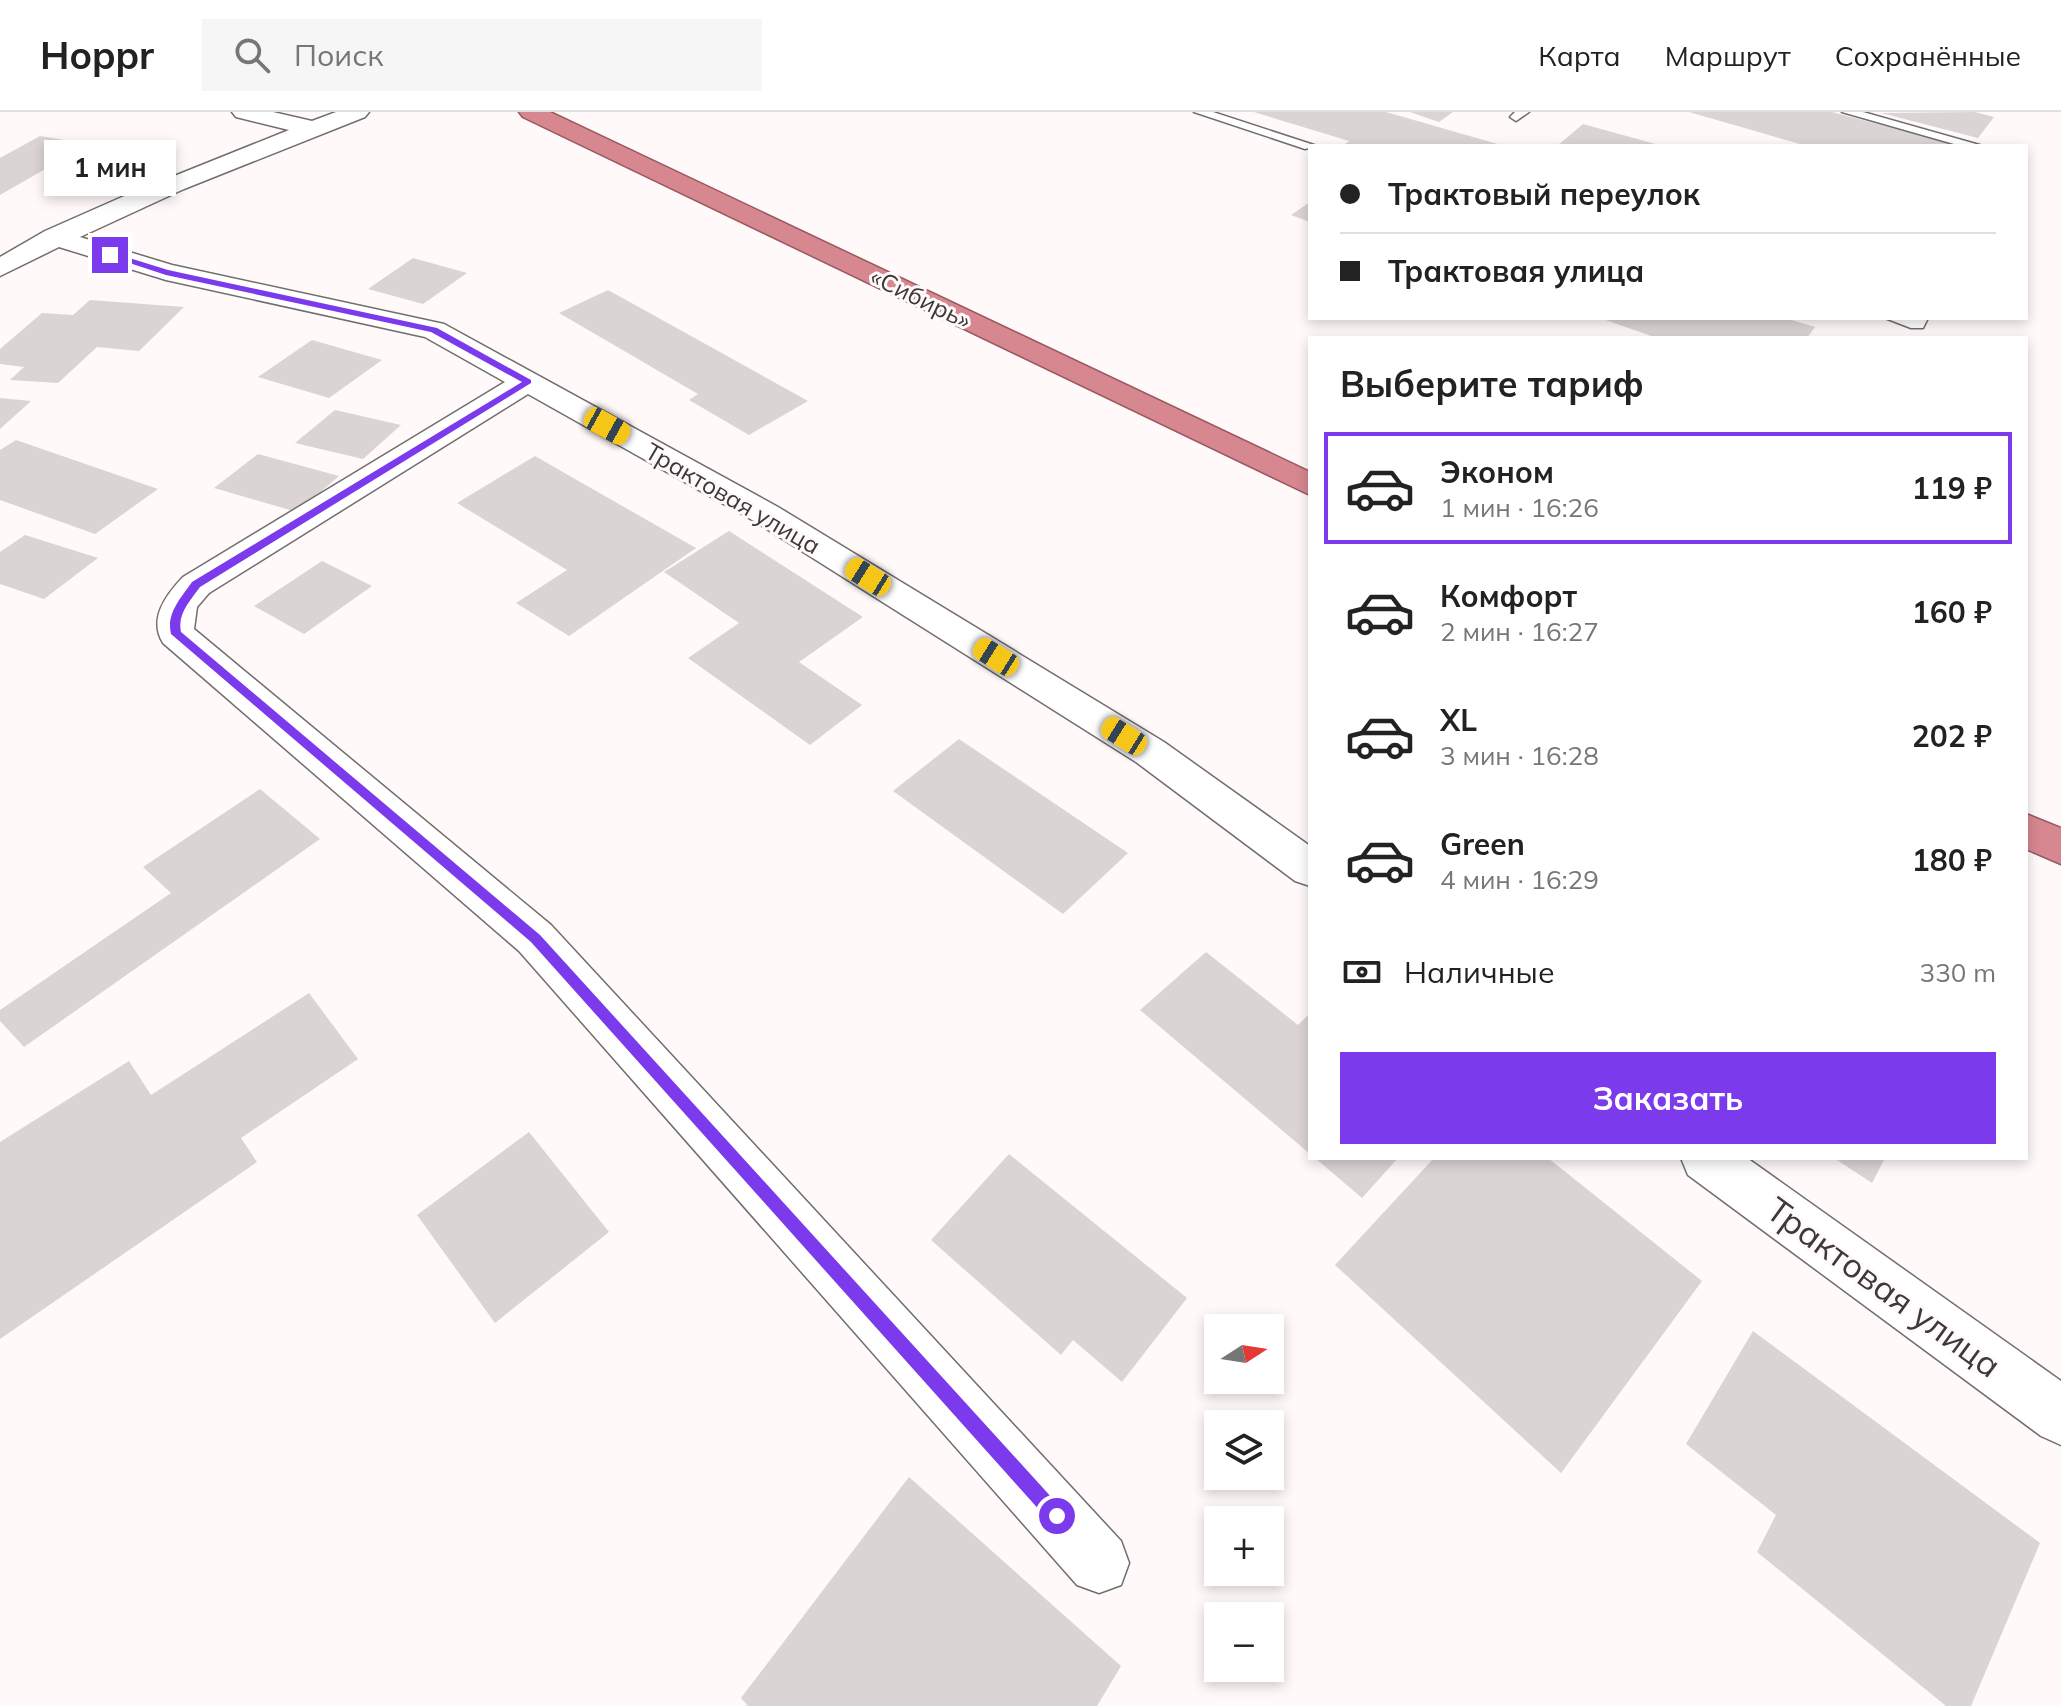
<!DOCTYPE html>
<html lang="ru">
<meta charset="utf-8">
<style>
:root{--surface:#fff;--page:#f6f6f6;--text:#222;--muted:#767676;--line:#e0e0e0;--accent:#7c3aed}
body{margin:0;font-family:Mulish,sans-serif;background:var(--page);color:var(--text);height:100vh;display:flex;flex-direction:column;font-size:30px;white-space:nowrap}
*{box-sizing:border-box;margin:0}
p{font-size:26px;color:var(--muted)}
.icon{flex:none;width:44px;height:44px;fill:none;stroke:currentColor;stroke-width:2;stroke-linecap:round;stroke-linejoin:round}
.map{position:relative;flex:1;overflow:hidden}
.drawer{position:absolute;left:1308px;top:224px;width:720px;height:824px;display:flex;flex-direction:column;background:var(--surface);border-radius:0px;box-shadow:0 4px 12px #0003}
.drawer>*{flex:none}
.guide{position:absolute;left:1308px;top:32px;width:720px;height:176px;border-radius:0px;box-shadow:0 4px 12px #0003;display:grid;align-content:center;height:176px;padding:0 32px;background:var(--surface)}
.needle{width:52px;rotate:78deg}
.tools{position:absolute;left:1204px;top:1202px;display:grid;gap:16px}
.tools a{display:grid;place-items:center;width:80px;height:80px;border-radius:0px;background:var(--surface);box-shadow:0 4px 12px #0003;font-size:40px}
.end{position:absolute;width:36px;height:36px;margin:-18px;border:10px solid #7c3aed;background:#fff;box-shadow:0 0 0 4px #fff}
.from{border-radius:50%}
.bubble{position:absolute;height:56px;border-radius:0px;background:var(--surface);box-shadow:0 4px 12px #0003;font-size:26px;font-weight:700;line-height:56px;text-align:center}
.car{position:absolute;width:24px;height:48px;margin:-24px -12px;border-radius:10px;box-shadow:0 0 6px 2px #0007;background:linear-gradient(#f5c518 24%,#345 0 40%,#f5c518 0 76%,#345 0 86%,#f5c518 0)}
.guide b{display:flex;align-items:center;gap:28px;height:76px;font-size:30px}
.guide b+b{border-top:2px solid var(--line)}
.guide i{width:20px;height:20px;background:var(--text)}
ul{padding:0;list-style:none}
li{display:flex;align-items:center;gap:24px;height:112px;margin:0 16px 12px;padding:0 16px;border:4px solid transparent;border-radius:0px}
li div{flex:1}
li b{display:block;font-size:30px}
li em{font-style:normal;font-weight:700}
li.selected{border-color:var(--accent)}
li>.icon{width:72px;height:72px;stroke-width:1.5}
h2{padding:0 32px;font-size:36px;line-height:96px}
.pay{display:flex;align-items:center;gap:20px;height:88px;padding:0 32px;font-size:30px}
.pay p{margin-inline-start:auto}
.primary-button{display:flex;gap:16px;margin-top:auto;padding:16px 32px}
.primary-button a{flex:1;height:92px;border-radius:0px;background:var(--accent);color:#fff;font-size:32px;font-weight:700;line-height:92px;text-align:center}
header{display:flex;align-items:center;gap:48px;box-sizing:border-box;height:112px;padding:0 40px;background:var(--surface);border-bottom:2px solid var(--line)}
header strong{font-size:38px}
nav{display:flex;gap:44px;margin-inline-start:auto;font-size:28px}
.search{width:560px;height:72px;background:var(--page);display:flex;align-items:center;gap:20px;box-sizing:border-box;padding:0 28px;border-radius:0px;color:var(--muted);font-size:30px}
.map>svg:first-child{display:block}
.building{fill:#dbd4d4}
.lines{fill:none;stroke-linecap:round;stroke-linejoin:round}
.service-casing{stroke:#736d6d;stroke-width:3}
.minor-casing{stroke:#736d6d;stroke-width:3}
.trunk-casing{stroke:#9a5860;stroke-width:3}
.service{fill:#fff;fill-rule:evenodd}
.minor{fill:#fff;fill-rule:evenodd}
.trunk{fill:#d78790;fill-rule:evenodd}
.route{fill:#7c3aed}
.labels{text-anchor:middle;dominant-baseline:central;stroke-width:6;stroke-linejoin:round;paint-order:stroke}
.far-street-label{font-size:24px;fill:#3c393a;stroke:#fff9f9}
.near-street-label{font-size:34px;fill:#3c393a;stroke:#fff9f9}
</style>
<header>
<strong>Hoppr</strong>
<div class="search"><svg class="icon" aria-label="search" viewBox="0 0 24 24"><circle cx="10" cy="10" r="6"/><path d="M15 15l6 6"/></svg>Поиск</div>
<nav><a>Карта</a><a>Маршрут</a><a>Сохранённые</a></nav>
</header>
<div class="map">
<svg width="2061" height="1594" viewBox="0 0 2061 1594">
<rect width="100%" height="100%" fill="#fff9f9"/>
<g class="building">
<path d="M1254 0H1386L1501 33 1343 34 1349 29Z"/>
<path d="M1410 0H1453L1439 10Z"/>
<path d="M1689 0H1832L1956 33 1807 34Z"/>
<path d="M1975 0 1994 5 1978 26 1881 1Z"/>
<path d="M1583 12 1659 33 1658 34H1557Z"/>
<path d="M40 24 89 32 0 83V46Z"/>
<path d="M1310 90V110L1291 103Z"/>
<path d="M413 146 467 161 423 192 368 177Z"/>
<path d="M608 178 664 209 808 289 749 323 689 288 698 282 559 201Z"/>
<path d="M90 188 184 195 139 239 97 235 58 271 10 268 24 255 0 252V237L42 201 73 203Z"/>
<path d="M1600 206H1785L1815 215 1807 226H1657Z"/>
<path d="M312 228 382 248 329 286 258 265Z"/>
<path d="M0 286 31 289 0 317Z"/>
<path d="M335 298 401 313 363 347 295 331Z"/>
<path d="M16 328 158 377 95 422 0 388V338Z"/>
<path d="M258 342 339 364 297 400 214 376Z"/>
<path d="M535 344 575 367 696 436 569 524 516 491 567 458 457 391Z"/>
<path d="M729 419 863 505 799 550 862 593 810 633 688 546 739 511 664 460Z"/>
<path d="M25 423 98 446 44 487 0 472V440Z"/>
<path d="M322 449 372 474 304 522 254 494Z"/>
<path d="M959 627 1128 741 1063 802 893 679Z"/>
<path d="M260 677 320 727 24 935 0 909V898L171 781 143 755Z"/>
<path d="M1206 840 1298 913 1310 901V1042L1140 898Z"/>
<path d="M309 881 358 947 241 1026 257 1050 0 1227V1030L129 949 151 983Z"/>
<path d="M529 1020 609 1120 495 1211 417 1103Z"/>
<path d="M1009 1042 1187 1186 1122 1270 1073 1228 1061 1243 931 1128Z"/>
<path d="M1315 1046H1398L1362 1086Z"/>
<path d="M1434 1046H1548L1702 1169 1561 1361 1335 1153Z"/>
<path d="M1834 1046H1885L1872 1071Z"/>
<path d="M1753 1219 2040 1431 1971 1594H1946L1757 1440 1776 1403 1686 1332Z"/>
<path d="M909 1365 1121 1554 1097 1594H748L741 1586Z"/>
</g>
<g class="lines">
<g class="service-casing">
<g id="service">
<path d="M1194 0H1213L1317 34 1305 37Z"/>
<path d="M1515 0H1529L1516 9 1510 5Z"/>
<path d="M1842 0H1863L1983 34H1961Z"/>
<path d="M1885 206H1928L1923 216H1911Z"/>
</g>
</g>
<g class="minor-casing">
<g id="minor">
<path d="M232 0H273L312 9 336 0H369L365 5 184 77 80 125 172 153 444 212 778 395 1164 630 1310 734V774L1295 769 1136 650 754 409 528 282 209 481 197 495 194 517 551 813 1121 1429 1129 1451 1121 1473 1099 1481 1077 1473 519 839 163 531C148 507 166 483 183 465L505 270 425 225 166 168 59 135 0 164V145L45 119 122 85 289 18 236 5Z"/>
<path d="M1681 1046H1747L2061 1269V1333L2041 1324 1688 1063Z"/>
</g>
</g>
<g class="trunk-casing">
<g id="trunk">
<path d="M519 0H550L1310 360V383L523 5Z"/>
<path d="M2026 702 2061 716V752L2026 737Z"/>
</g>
</g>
<use href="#service" class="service"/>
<use href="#minor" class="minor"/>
<use href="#trunk" class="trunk"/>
</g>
<path class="route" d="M110 140 168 158 437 216 531 268V271L200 475C190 489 177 502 181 520L540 823 1063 1398 1066 1404 1063 1411 1057 1413 1051 1411 531 830 171 522C166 501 181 486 192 470L522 270 431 220 166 163 108 144Z"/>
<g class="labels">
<g class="far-street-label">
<text transform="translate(921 186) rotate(26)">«Сибирь»</text>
<text transform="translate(733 386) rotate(30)">Трактовая улица</text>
</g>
<g class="near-street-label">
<text transform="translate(1884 1175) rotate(36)">Трактовая улица</text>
</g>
</g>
</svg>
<div class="tools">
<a><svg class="needle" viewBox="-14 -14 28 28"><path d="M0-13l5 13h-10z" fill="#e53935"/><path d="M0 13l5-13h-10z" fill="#767676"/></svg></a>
<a><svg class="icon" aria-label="layers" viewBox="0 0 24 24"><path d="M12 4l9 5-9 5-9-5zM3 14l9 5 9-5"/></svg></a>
<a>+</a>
<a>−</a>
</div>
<i class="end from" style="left:1057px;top:1404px"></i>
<i class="end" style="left:110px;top:143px"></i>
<div class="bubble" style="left:44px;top:28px;width:132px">1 мин</div>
<i class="car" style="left:607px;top:314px;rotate:119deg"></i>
<i class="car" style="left:868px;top:465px;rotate:302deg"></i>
<i class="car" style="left:996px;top:545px;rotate:302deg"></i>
<i class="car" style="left:1124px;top:624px;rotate:302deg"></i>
<div class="guide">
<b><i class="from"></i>Трактовый переулок</b>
<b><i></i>Трактовая улица</b>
</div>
<section class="drawer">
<h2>Выберите тариф</h2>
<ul>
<li class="selected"><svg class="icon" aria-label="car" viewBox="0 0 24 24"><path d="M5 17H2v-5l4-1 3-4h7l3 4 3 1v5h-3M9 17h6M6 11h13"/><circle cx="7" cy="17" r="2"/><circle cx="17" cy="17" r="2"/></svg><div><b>Эконом</b><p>1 мин · 16:26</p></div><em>119 ₽</em></li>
<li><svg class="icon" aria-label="car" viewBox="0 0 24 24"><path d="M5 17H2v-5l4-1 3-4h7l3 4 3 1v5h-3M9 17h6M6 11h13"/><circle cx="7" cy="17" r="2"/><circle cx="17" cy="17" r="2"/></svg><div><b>Комфорт</b><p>2 мин · 16:27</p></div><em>160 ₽</em></li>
<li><svg class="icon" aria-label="car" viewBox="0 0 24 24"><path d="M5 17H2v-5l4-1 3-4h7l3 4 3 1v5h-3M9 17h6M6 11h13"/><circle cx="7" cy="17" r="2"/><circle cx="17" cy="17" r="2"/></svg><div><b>XL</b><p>3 мин · 16:28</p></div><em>202 ₽</em></li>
<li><svg class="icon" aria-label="car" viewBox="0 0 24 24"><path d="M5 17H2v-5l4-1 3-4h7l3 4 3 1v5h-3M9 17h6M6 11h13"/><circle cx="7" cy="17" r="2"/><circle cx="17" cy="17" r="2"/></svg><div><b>Green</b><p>4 мин · 16:29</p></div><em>180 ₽</em></li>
</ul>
<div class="pay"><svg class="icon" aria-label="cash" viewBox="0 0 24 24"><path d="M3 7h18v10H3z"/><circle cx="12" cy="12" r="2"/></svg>Наличные<p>330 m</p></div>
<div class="primary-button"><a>Заказать</a></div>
</section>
</div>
